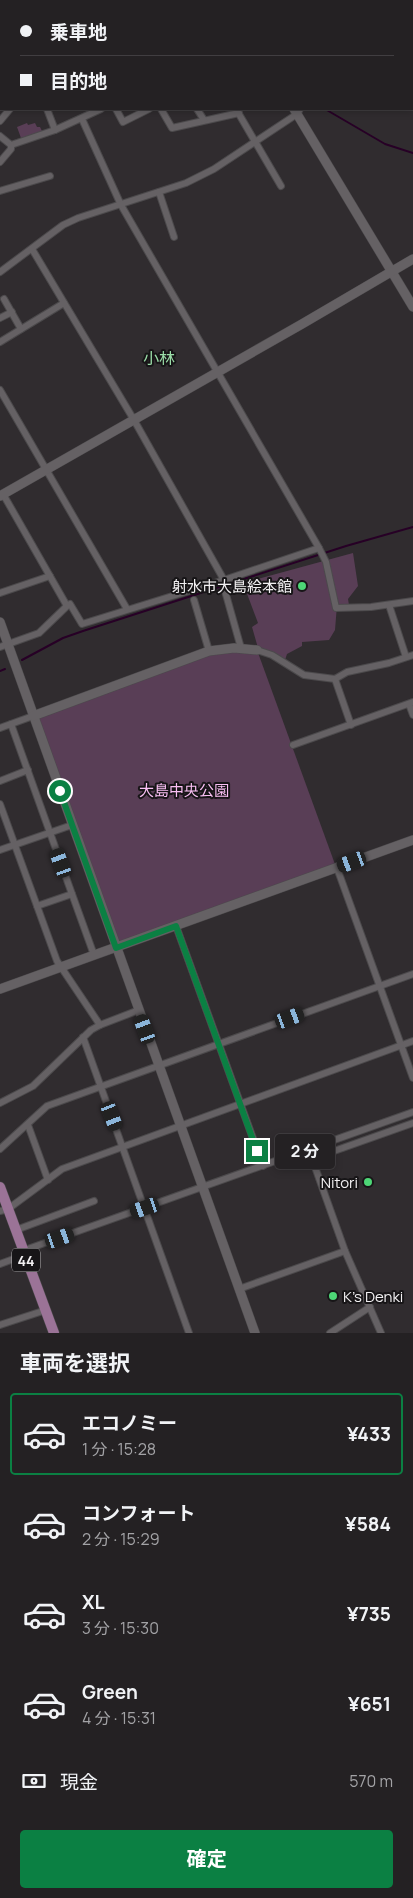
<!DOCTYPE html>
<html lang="ja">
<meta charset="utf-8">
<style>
:root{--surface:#242123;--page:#302e30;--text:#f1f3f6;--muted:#a3a3a6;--line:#413e41;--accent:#0b8043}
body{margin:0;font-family:Manrope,"Noto Sans JP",sans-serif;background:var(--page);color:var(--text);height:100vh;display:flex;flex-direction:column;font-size:19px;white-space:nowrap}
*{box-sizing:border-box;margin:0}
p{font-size:16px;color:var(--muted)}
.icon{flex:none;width:28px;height:28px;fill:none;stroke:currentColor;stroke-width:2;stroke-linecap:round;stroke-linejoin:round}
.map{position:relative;height:1333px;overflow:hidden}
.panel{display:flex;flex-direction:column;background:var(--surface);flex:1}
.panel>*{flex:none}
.banner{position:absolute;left:0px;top:0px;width:414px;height:110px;box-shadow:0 2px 8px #0003,0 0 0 1px var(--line);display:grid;align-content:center;height:110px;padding:0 20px;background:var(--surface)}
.end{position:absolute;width:22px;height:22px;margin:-11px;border:6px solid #0b8043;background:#fff;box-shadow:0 0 0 2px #fff}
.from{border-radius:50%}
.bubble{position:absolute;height:35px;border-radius:5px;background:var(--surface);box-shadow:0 2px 8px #0003,0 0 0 1px var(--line);font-size:16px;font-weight:700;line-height:35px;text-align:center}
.car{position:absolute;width:15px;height:30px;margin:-15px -8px;border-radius:6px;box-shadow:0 0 4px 1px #0007;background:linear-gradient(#222 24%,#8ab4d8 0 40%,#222 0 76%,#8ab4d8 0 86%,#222 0)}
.banner b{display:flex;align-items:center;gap:18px;height:48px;font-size:19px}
.banner b+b{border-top:1px solid var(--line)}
.banner i{width:12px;height:12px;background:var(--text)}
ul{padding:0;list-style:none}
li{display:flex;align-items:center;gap:15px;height:82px;margin:0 10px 8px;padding:0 10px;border:2px solid transparent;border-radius:5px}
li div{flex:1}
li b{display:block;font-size:19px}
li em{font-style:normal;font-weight:700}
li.selected{border-color:var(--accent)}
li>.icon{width:45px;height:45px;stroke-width:1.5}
h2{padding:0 20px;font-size:22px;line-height:60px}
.pay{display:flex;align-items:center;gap:12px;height:55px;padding:0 20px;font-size:19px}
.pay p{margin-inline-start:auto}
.action{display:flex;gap:10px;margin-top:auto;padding:10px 20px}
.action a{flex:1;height:58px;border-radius:5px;background:var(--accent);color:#fff;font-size:20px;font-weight:700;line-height:58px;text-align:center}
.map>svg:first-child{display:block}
.green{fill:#593e56}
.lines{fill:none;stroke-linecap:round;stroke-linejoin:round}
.stream{stroke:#270026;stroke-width:2}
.minor-casing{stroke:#4c4a4c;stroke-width:8}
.tertiary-casing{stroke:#4c4a4c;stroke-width:10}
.secondary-casing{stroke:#4c4a4c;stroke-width:10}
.primary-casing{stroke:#4c4a4c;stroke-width:11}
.minor{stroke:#656164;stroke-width:6}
.tertiary{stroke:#656164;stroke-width:9}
.secondary{stroke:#806a7e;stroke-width:9}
.primary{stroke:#9b7397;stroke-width:10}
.route{stroke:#0b8043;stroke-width:6}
.poi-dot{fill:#4dd676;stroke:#171517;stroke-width:2}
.labels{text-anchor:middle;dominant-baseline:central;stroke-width:4;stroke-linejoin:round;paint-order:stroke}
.shield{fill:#171517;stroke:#b0aeb0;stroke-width:1}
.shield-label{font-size:14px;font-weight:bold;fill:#f2f0f2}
.poi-label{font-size:15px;fill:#f2f0f2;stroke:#171517;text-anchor:end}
.park-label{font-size:15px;fill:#f9bff3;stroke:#171517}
.neighbourhood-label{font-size:16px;fill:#9adca7;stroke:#171517}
</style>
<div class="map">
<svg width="413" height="1333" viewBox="0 0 413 1333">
<rect width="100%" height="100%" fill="#302c2f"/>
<g class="green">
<path d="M27 123 28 125 35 123 37 127H40L43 133 21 138 17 127Z"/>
<path d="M353 553 358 586 348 599 349 605H337L335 630 329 640 302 642V646L287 654 285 660 258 648 252 627 258 623 243 583Z"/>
<path d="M220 649 257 650 336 867 116 947 34 716Z"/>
</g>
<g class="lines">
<g class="stream">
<path d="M0 25H1"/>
<path d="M325 109 385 144 413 153"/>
<path d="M22 660 63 638 83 631 346 546 413 527"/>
<path d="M0 671 5 669"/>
</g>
<g class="minor-casing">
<g id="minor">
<path d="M375 0 377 1"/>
<path d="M25 1V0"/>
<path d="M41 1 42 0"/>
<path d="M243 1V0"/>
<path d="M323 1 324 0"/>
<path d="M396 1 397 0"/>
<path d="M0 31H1"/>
<path d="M412 39H413"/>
<path d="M0 49 1 41"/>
<path d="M412 87H413"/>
<path d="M0 95H1"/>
<path d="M47 109 55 130"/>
<path d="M116 109 123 122 149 109"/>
<path d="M161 109 172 128 239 113"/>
<path d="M197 109 204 120"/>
<path d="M236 109 281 186"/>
<path d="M82 119 121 205 319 548 326 562 336 608 371 607 413 601"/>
<path d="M0 121 10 109"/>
<path d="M0 136 11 145 55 130 101 109"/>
<path d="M0 162 11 149V145"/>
<path d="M0 191 50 176"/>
<path d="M159 192 174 237"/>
<path d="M32 249 134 420 224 580 82 624 70 604"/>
<path d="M0 272 63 225 78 218 186 183 214 169 297 114 300 109"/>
<path d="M4 299 21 329"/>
<path d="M0 318 12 312"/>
<path d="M0 342 64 303"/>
<path d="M0 390 127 609"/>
<path d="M224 580 319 548"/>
<path d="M225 591 241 648"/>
<path d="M0 593 50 576"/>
<path d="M194 600 209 651"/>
<path d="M389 605 406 657"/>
<path d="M0 647 39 633 67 606 3 494"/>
<path d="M257 650 272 655 304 675 335 679 347 672 389 663 413 655"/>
<path d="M335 679 351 725"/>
<path d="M409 704 413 715"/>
<path d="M11 724 72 894 37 906"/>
<path d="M0 728 33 716"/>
<path d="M293 745 413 702"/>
<path d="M0 781 28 770"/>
<path d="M0 804 57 961 100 1025"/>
<path d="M0 850 72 825"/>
<path d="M337 868 413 1078"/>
<path d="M72 894 94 955"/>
<path d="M176 926 263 1166"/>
<path d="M83 1037 189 1333"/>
<path d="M0 1103 33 1086 91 1030 100 1025 139 1010"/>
<path d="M28 1125 48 1180"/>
<path d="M0 1149 47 1106 413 974"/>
<path d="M0 1211 8 1209 62 1169 413 1041"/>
<path d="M16 1230 94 1201"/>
<path d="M0 1264 19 1257 25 1250 413 1112"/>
<path d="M239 1289 345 1251"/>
<path d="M0 1325 46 1310"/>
<path d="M330 1333 370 1307"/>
<path d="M381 1333 345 1251 315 1167 320 1156 413 1123"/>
</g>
</g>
<g class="tertiary-casing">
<g id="tertiary">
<path d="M294 109 413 307"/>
<path d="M0 496 302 324 413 259"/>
<path d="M0 622 255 1333"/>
<path d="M33 716 209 651 234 648 257 650"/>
<path d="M0 989 413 840"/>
</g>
</g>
<g class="secondary-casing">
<g id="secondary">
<path d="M256 0 264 1"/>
<path d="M412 15H413"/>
</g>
</g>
<g class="primary-casing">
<path id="primary" d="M0 1187 54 1333"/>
</g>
<use href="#minor" class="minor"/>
<use href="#tertiary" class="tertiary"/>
<use href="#secondary" class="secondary"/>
<use href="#primary" class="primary"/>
</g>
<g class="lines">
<path class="route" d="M60 791 116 948 176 926 257 1151"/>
</g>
<g class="poi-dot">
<circle cx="302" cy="586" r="5"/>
<circle cx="368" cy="1182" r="5"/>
<circle cx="333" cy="1296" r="5"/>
</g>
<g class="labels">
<rect class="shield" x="12" y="1248.5" width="28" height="23" rx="4"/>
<g class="shield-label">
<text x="26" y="1260">44</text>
</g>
<g class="poi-label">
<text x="292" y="586">射水市大島絵本館</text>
<text x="358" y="1182">Nitori</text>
<text x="343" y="1296" text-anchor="start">K's Denki</text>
</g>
<g class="park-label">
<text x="184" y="790">大島中央公園</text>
</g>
<g class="neighbourhood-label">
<text x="159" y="358">小林</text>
</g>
</g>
</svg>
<i class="end from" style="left:60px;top:791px"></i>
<i class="end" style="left:257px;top:1151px"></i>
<div class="bubble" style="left:275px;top:1134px;width:60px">2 分</div>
<i class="car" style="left:352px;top:862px;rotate:250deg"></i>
<i class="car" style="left:61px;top:863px;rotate:340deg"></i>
<i class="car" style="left:290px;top:1018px;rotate:70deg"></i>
<i class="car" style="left:145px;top:1029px;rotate:340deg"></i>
<i class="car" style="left:112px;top:1116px;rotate:159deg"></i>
<i class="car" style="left:145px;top:1208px;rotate:251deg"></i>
<i class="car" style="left:60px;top:1238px;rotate:71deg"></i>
<div class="banner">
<b><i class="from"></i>乗車地</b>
<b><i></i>目的地</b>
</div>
</div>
<section class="panel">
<h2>車両を選択</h2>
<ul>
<li class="selected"><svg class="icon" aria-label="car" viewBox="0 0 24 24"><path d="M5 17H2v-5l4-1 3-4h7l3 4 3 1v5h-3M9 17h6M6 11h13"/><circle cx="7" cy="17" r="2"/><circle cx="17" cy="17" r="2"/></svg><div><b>エコノミー</b><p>1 分 · 15:28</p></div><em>¥433</em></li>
<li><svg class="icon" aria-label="car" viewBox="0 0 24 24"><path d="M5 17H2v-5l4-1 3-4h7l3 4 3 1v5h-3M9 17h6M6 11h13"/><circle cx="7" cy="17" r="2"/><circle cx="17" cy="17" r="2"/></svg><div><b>コンフォート</b><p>2 分 · 15:29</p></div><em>¥584</em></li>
<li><svg class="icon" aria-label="car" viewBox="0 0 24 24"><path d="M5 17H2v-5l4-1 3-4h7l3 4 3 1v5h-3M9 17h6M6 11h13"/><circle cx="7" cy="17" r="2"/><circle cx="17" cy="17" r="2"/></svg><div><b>XL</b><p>3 分 · 15:30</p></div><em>¥735</em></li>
<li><svg class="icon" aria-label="car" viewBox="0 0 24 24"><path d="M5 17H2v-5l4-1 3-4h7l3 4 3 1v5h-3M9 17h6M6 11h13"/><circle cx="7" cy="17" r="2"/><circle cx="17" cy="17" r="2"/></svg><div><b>Green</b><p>4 分 · 15:31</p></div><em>¥651</em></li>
</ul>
<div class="pay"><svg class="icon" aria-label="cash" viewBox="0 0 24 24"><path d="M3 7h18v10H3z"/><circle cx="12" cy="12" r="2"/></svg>現金<p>570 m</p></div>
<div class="action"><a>確定</a></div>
</section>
